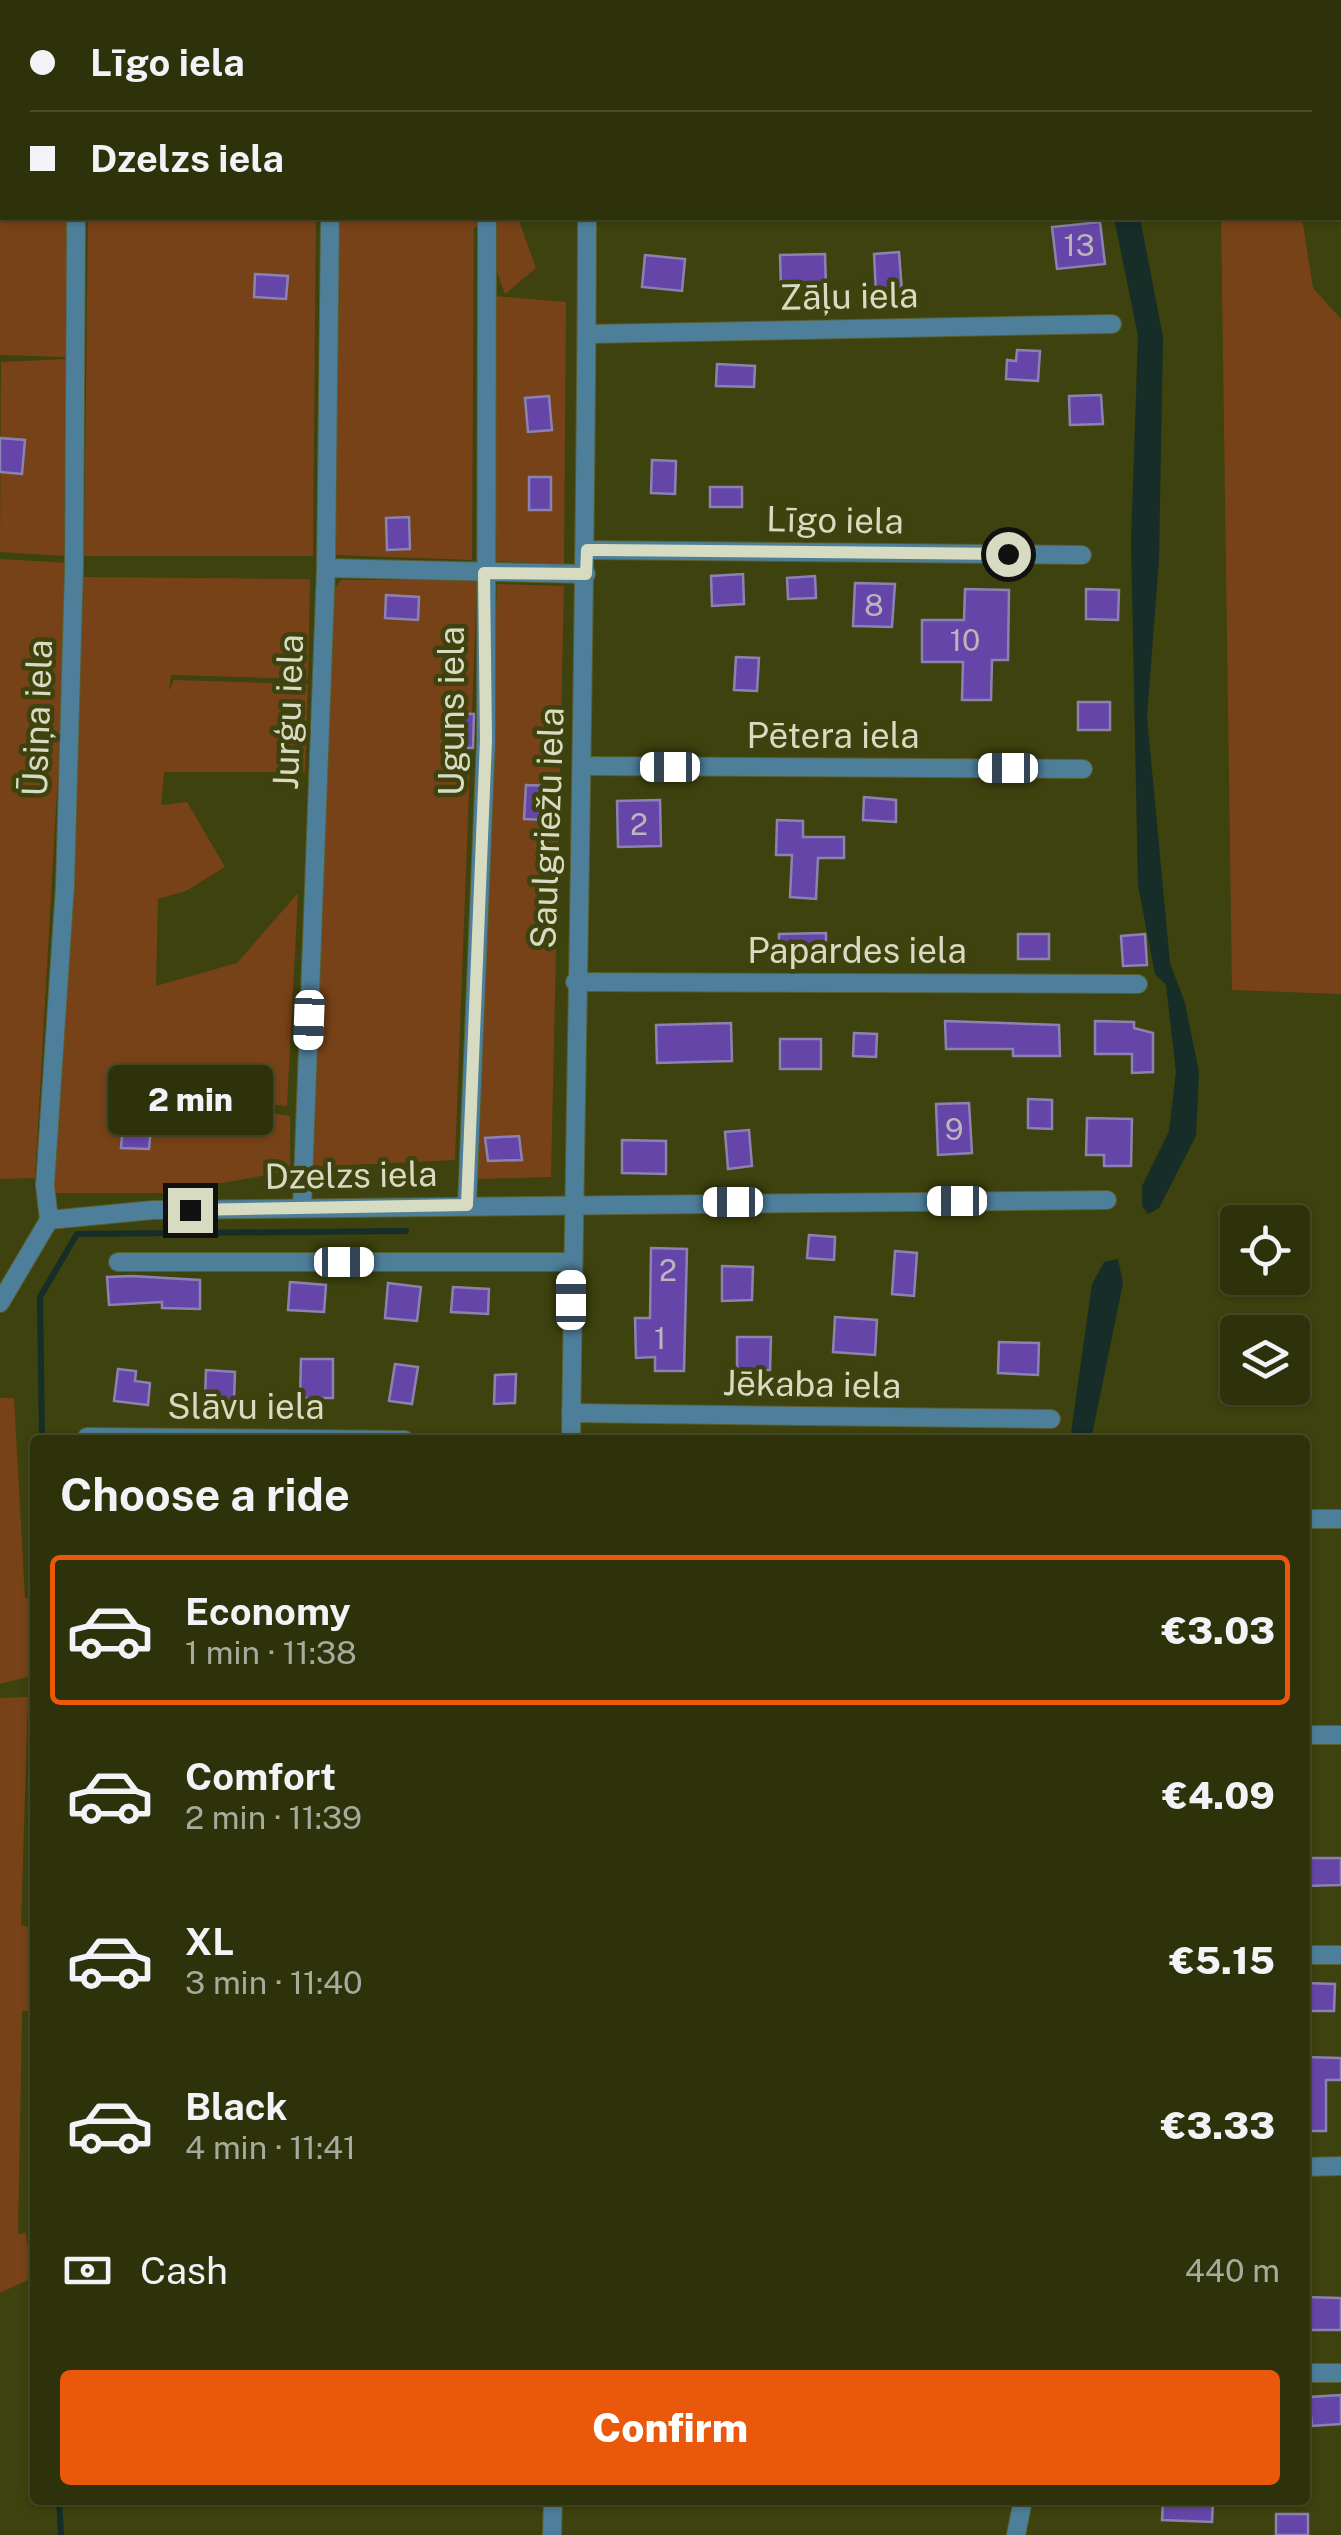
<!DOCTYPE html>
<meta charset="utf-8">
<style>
:root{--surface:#2e320a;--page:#363a13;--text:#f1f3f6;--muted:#a7aa9c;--line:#494d2b;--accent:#ea580c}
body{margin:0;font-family:"Public Sans",sans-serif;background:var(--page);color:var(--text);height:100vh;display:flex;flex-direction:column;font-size:38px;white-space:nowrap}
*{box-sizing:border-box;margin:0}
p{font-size:32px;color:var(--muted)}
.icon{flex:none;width:55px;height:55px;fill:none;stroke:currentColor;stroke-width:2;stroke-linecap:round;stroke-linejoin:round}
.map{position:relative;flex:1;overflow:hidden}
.side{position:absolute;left:30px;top:1435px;width:1280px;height:1070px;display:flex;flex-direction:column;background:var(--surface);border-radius:10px;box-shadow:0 2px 8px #0004,0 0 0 2px var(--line)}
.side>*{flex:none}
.banner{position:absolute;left:0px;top:0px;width:1342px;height:220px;box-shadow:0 2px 8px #0004,0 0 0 2px var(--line);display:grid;align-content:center;height:220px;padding:0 30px;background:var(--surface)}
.tools{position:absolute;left:1220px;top:1205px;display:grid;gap:20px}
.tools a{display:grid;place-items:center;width:90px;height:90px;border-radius:10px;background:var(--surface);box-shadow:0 2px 8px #0004,0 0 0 2px var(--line);font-size:50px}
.end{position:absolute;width:45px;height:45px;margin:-22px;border:12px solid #d7dbc1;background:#111;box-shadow:0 0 0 5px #111}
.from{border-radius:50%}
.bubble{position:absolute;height:70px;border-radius:10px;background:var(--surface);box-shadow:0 2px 8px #0004,0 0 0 2px var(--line);font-size:32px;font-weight:800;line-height:70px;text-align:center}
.car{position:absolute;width:30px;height:60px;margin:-30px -15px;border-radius:12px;box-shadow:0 0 8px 2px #0007;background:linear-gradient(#fff 24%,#345 0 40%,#fff 0 76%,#345 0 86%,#fff 0)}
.banner b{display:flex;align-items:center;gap:35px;height:95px;font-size:38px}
.banner b+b{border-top:2px solid var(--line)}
.banner i{width:25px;height:25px;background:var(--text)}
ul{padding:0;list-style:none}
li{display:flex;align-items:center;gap:30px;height:150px;margin:0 20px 15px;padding:0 10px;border:5px solid transparent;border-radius:10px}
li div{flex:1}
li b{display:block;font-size:38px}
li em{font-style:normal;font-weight:800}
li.current{border-color:var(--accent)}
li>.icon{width:90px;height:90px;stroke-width:1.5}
h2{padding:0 30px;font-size:45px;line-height:120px}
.pay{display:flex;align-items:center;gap:25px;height:110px;padding:0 30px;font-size:38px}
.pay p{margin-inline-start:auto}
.button{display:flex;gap:20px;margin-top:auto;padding:20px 30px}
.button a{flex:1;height:115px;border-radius:10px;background:var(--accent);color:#fff;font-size:40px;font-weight:800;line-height:115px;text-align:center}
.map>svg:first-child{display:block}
.green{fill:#774218}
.water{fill:#172d27}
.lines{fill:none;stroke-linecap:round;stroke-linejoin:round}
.stream{stroke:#172d27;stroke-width:6}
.building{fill:#6546a8;stroke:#8c82b2;stroke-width:2.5}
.street-casing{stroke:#595e2e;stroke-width:20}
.street{stroke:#4e7f9a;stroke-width:18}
.route{stroke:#d7dbc1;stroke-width:12}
.labels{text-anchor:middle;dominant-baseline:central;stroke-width:9;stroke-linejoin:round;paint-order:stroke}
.number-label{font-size:30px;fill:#bab6bb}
.street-label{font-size:35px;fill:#d7dbc1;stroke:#3d420e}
</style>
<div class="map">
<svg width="1341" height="2535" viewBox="0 0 1341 2535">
<rect width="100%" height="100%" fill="#3d420e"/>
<g class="green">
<path d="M0 0H4L2 218H67L65 357 0 355Z"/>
<path d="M88 218H316L313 556H84Z"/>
<path d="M339 218H518L536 268 505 294 481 228 474 227 472 560 335 555Z"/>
<path d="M1221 218H1302L1313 288 1341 319V994L1232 990Z"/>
<path d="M495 296 566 302 564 564 493 561Z"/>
<path d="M67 359 64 556 0 552 1 362Z"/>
<path d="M0 559 70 563 35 1178 0 1179Z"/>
<path d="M82 577 310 579 308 679 171 675 169 691 174 680 308 684 305 772H164L161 805 187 802 225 867 186 891 158 899 156 986 237 963 298 893 287 1106 150 1094 290 1116V1171L165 1193H52Z"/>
<path d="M341 580H477L455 1160 310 1167 335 589Z"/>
<path d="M497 584 564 586 551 1177 475 1179Z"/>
<path d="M0 1398H14L25 1598H35V1675L0 1684Z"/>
<path d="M28 1697 21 1925 33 1929 31 2011H22L18 2234 26 2233 32 2278 0 2293V1698Z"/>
</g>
<g class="water">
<path d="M1114 218H1140L1163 337 1159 559 1147 717 1170 963 1185 1003 1199 1072 1196 1136 1159 1208 1148 1214 1142 1206V1186L1169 1131 1176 1072 1166 985 1155 974 1138 885 1131 542 1138 336Z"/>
<path d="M1118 1259 1123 1283 1091 1440H1070L1092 1284 1104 1262Z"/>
</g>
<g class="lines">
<g class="stream">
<path d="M42 1440 40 1297 77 1234 406 1231"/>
<path d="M35 1707V1829"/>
<path d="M59 2500 61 2535"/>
</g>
</g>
<g class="building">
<path d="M1100 222 1105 264 1057 269 1052 227Z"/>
<path d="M899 252 902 291 876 293 874 254Z"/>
<path d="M825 254 826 289 781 290 780 255Z"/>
<path d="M645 255 685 259 682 291 642 287Z"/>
<path d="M255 274 288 276 286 299 254 297Z"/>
<path d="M1017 350 1040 351 1038 381 1006 379 1007 360 1016 361Z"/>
<path d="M717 364 755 366 754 387 716 386Z"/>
<path d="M1101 395 1103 424 1070 425 1069 396Z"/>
<path d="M549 396 552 430 528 432 525 398Z"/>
<path d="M0 438 25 440 22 474 0 472Z"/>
<path d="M652 460 676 461 675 494 651 493Z"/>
<rect x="529" y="477" width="22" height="33"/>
<rect x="710" y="487" width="32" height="20"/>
<path d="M409 517 410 549 387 550 386 518Z"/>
<path d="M743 574 744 604 712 606 711 576Z"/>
<path d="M815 576 816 598 788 599 787 578Z"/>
<path d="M855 583 895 584 892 627 853 626Z"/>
<path d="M965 589 1009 590 1008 660H992L991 700H962L963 662H922V620H964Z"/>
<path d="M1086 589 1119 590 1118 620 1086 619Z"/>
<path d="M386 595 419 597 418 620 385 618Z"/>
<path d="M736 657 759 658 757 691 734 690Z"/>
<rect x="1078" y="702" width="32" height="28"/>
<path d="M449 713 474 714 473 748 448 747Z"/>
<path d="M526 785 550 786 547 820 524 819Z"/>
<path d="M864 797 896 800V822L863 820Z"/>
<path d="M660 800 661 846 618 847 617 801Z"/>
<path d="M777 820 803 821V837H844V858H818L816 899 790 897 792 855H776Z"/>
<path d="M826 933V959L779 960V934Z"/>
<rect x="1018" y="934" width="31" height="25"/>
<path d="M1145 934 1147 965 1123 966 1121 936Z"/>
<path d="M945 1021 1059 1025 1060 1056H1013V1049H946Z"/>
<path d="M1095 1021 1134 1022V1028L1153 1033V1072L1132 1073V1054H1095Z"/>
<path d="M731 1023 732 1061 657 1063 656 1025Z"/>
<path d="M854 1033 877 1034 876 1057 853 1056Z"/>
<rect x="780" y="1039" width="41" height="30"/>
<path d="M1028 1099 1052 1100V1129L1028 1128Z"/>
<path d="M969 1103 972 1153 938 1155 936 1104Z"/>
<path d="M1087 1118 1132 1119 1131 1166H1104V1155H1086Z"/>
<path d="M123 1124 151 1126 149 1149 121 1148Z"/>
<path d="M749 1130 752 1166 728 1169 725 1132Z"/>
<path d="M519 1136 522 1160 488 1161 485 1138Z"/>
<path d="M622 1140 666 1141V1174L622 1173Z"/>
<path d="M809 1235 835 1237 834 1260 807 1258Z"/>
<path d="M651 1248 687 1249 684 1371H655V1357L636 1358 635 1318H650Z"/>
<path d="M895 1251 917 1253 914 1296 892 1294Z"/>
<path d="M722 1266 753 1267 752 1300 722 1301Z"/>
<path d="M132 1276 200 1280V1309L162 1308V1302L109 1305 107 1277Z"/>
<path d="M290 1282 326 1285 324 1312 288 1310Z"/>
<path d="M388 1283 421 1287 417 1321 385 1318Z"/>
<path d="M453 1287 489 1289 488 1314 451 1312Z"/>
<path d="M835 1317 877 1320 875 1355 833 1352Z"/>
<path d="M737 1337H771L770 1370H737Z"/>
<path d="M999 1342 1039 1343 1038 1375 998 1373Z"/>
<path d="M301 1359H333V1398H300Z"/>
<path d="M395 1364 418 1367 412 1404 389 1401Z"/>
<path d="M118 1369 136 1371 135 1381 150 1383 148 1405 114 1401Z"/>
<path d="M206 1370 235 1372 234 1401 205 1399Z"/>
<path d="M516 1374 515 1403 494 1404 495 1375Z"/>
<path d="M1305 1858H1341V1885L1305 1886Z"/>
<path d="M1305 1983 1335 1984 1334 2011H1305Z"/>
<path d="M1305 2057 1341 2058V2080H1326V2131H1305Z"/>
<path d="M1305 2297 1341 2298V2330H1305Z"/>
<path d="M1341 2395V2424L1312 2426 1309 2397Z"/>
<path d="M1163 2500H1213L1212 2522 1162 2520Z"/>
<rect x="1276" y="2514" width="32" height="21"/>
</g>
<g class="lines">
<g class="street-casing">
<g id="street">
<path d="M336 0V2"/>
<path d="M78 2V0"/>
<path d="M488 2V0"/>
<path d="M589 2V0"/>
<path d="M1265 2V0"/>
<path d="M1340 84H1341"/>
<path d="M587 334 1112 324"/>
<path d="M587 550 1082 555"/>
<path d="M326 568 586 574"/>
<path d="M582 766 1083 769"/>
<path d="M575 982 1138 984"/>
<path d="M467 1205 486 740 487 218"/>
<path d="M302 1208 326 568 330 218"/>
<path d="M49 1220 153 1210 1107 1200"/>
<path d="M49 1220 45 1185 65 886 74 567 76 218"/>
<path d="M118 1262H571"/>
<path d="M0 1303 49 1220"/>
<path d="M571 1413 1051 1419"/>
<path d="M87 1437 405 1440"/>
<path d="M571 1440C576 1032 586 625 587 218"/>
<path d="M1305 1519H1341"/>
<path d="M1305 1735H1341"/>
<path d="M1305 1955H1341"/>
<path d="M1305 2167 1341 2166"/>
<path d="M1305 2373H1341"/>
<path d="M552 2535 553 2500"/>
<path d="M1016 2535 1023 2500"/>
</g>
</g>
<use href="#street" class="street"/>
</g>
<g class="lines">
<path class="route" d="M190 1210 467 1205 486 740 484 573 586 574 587 550H600L1008 554"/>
</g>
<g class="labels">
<g class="number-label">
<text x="1079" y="245">13</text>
<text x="874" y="605">8</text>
<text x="965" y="640">10</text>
<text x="639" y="824">2</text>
<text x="954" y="1129">9</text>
<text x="668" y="1270">2</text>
<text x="660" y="1338">1</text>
</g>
<g class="street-label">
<text transform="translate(849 296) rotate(-1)">Zāļu iela</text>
<text transform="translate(835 520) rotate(1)">Līgo iela</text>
<text transform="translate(451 711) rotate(-90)">Uguns iela</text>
<text transform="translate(288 712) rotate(-88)">Jurģu iela</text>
<text transform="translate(37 718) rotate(-88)">Ūsiņa iela</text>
<text x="833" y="735">Pētera iela</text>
<text transform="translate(547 828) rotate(-88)">Saulgriežu iela</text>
<text x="857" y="950">Papardes iela</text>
<text transform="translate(351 1175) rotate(-1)">Dzelzs iela</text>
<text transform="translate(812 1384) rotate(1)">Jēkaba iela</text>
<text x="246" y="1406">Slāvu iela</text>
</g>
</g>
</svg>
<div class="tools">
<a><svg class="icon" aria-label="locate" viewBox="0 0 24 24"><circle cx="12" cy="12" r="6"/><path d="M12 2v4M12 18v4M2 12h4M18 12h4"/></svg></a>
<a><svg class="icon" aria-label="layers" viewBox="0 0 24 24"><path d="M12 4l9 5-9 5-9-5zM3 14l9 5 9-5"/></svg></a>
</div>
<i class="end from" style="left:1008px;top:554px"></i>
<i class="end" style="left:190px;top:1210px"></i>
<div class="bubble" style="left:108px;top:1065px;width:165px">2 min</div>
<i class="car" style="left:670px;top:767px;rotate:270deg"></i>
<i class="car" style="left:1008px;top:768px;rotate:270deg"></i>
<i class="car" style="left:309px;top:1020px;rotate:182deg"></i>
<i class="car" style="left:957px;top:1201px;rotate:270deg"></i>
<i class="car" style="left:733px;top:1202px;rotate:270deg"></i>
<i class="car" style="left:344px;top:1262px;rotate:90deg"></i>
<i class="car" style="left:571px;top:1300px;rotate:0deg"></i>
<div class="banner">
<b><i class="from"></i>Līgo iela</b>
<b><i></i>Dzelzs iela</b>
</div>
<section class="side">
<h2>Choose a ride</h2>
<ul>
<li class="current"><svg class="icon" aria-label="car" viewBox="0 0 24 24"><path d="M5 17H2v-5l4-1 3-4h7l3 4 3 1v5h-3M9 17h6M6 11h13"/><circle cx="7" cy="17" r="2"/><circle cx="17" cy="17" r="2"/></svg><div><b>Economy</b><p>1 min · 11:38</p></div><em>€3.03</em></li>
<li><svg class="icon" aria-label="car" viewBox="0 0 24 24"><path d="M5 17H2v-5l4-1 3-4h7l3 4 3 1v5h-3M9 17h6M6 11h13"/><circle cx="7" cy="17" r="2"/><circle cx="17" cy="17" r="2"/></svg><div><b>Comfort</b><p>2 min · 11:39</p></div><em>€4.09</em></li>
<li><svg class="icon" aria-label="car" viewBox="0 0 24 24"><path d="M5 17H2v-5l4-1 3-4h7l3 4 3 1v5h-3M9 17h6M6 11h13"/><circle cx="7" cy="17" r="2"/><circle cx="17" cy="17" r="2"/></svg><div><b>XL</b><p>3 min · 11:40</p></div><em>€5.15</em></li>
<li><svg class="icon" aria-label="car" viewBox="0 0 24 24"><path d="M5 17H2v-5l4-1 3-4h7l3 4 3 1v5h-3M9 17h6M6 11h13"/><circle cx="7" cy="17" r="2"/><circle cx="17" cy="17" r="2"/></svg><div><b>Black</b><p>4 min · 11:41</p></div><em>€3.33</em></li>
</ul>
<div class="pay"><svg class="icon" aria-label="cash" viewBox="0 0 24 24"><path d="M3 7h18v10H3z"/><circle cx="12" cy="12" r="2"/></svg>Cash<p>440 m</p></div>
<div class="button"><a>Confirm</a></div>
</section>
</div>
